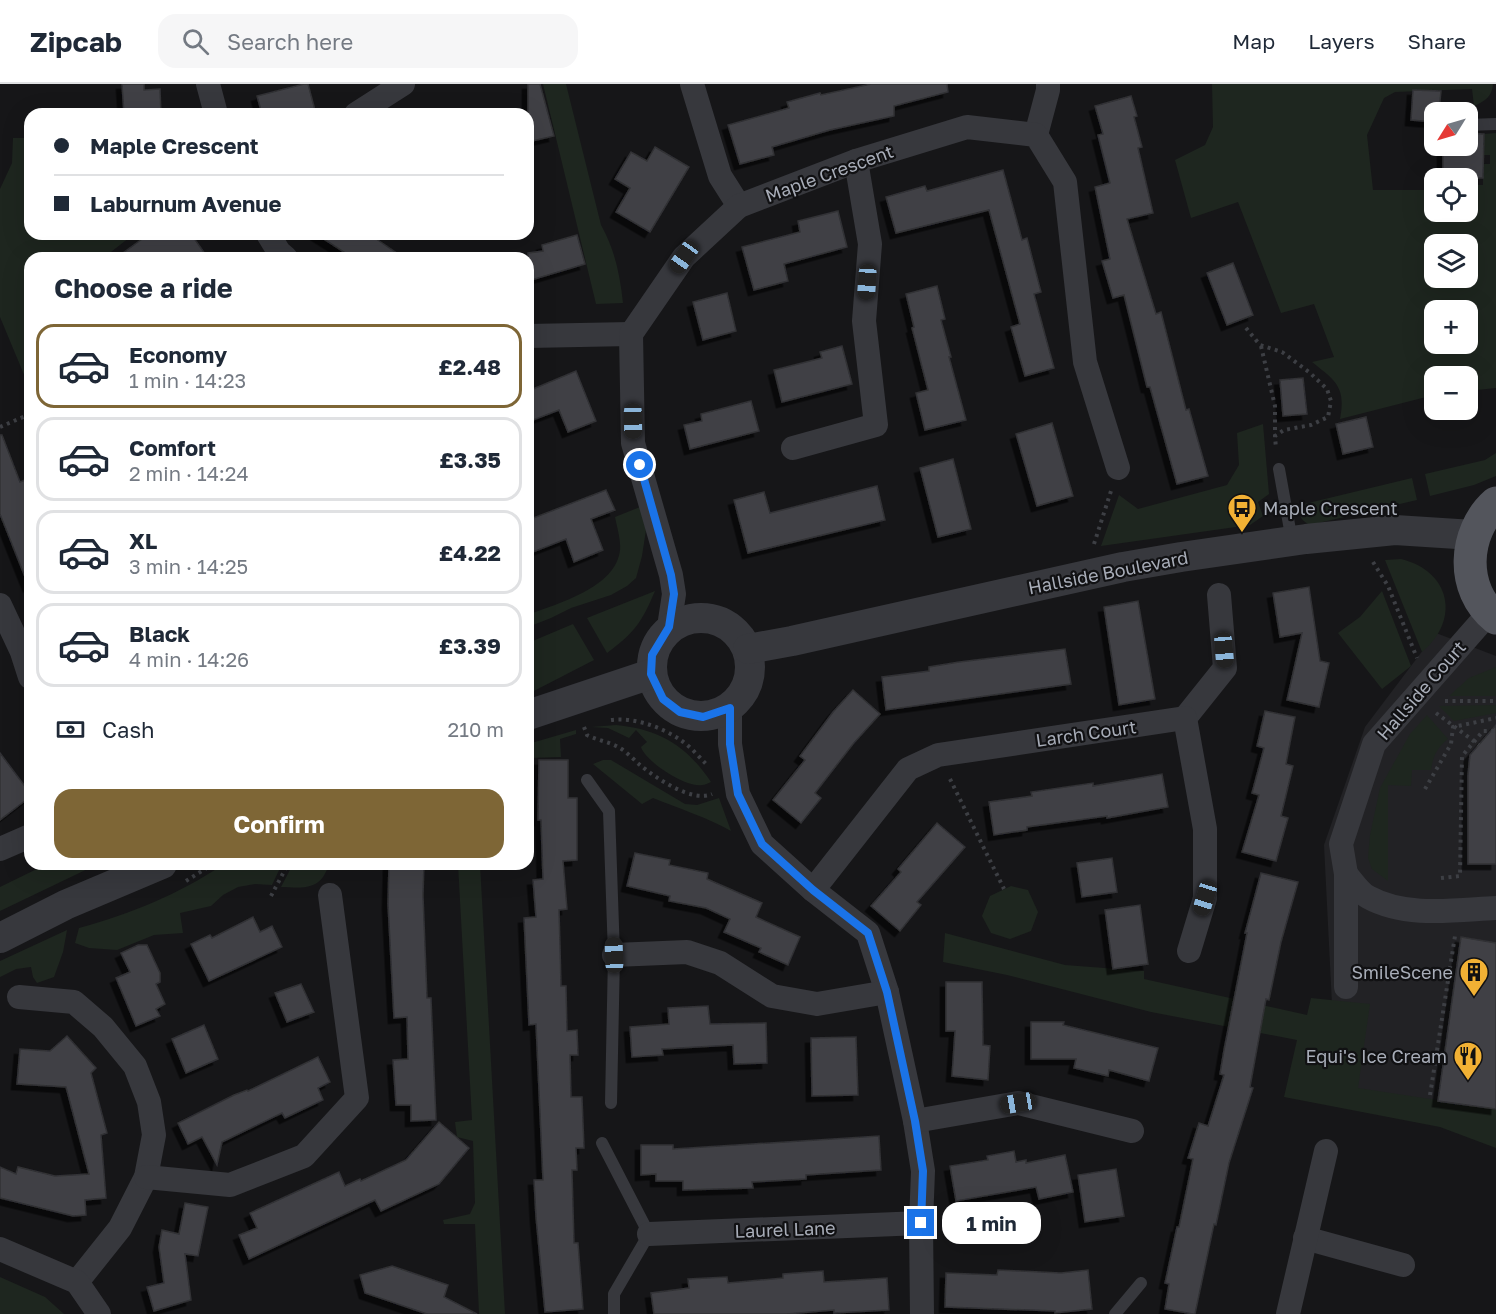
<!DOCTYPE html>
<meta charset="utf-8">
<style>
:root{--surface:#fff;--page:#f6f6f7;--text:#1f2937;--muted:#747a83;--line:#e0e1e3;--accent:#7e6636}
body{margin:0;font-family:"Golos Text",sans-serif;background:var(--page);color:var(--text);height:100vh;display:flex;flex-direction:column;font-size:22px;white-space:nowrap}
*{box-sizing:border-box;margin:0}
p{font-size:20px;color:var(--muted)}
.icon{flex:none;width:33px;height:33px;fill:none;stroke:currentColor;stroke-width:2;stroke-linecap:round;stroke-linejoin:round}
.map{position:relative;flex:1;overflow:hidden}
.side{position:absolute;left:24px;top:168px;width:510px;height:618px;display:flex;flex-direction:column;background:var(--surface);border-radius:18px;box-shadow:0 6px 24px #0002}
.side>*{flex:none}
.banner{position:absolute;left:24px;top:24px;width:510px;height:132px;border-radius:18px;box-shadow:0 6px 24px #0002;display:grid;align-content:center;height:132px;padding:0 30px;background:var(--surface)}
.needle{width:39px;rotate:233deg}
.controls{position:absolute;left:1424px;top:18px;display:grid;gap:12px}
.controls a{display:grid;place-items:center;width:54px;height:54px;border-radius:12px;background:var(--surface);box-shadow:0 6px 24px #0002;font-size:30px}
.end{position:absolute;width:27px;height:27px;margin:-14px;border:8px solid #1a73e8;background:#fff;box-shadow:0 0 0 3px #fff}
.from{border-radius:50%}
.bubble{position:absolute;height:42px;border-radius:18px;background:var(--surface);box-shadow:0 6px 24px #0002;font-size:20px;font-weight:700;line-height:42px;text-align:center}
.car{position:absolute;width:18px;height:36px;margin:-18px -9px;border-radius:8px;box-shadow:0 0 4px 2px #0007;background:linear-gradient(#222 24%,#8ab4d8 0 40%,#222 0 76%,#8ab4d8 0 86%,#222 0)}
.banner b{display:flex;align-items:center;gap:21px;height:57px;font-size:22px}
.banner b+b{border-top:2px solid var(--line)}
.banner i{width:15px;height:15px;background:var(--text)}
ul{padding:0;list-style:none}
li{display:flex;align-items:center;gap:18px;height:84px;margin:0 12px 9px;padding:0 18px;border:3px solid var(--line);border-radius:18px}
li div{flex:1}
li b{display:block;font-size:22px}
li em{font-style:normal;font-weight:700}
li.on{border-color:var(--accent)}
li>.icon{width:54px;height:54px;stroke-width:1.5}
h2{padding:0 30px;font-size:27px;line-height:72px}
.pay{display:flex;align-items:center;gap:15px;height:66px;padding:0 30px;font-size:22px}
.pay p{margin-inline-start:auto}
.cta{display:flex;gap:12px;margin-top:auto;padding:12px 30px}
.cta a{flex:1;height:69px;border-radius:18px;background:var(--accent);color:#fff;font-size:24px;font-weight:700;line-height:69px;text-align:center}
header{display:flex;align-items:center;gap:36px;box-sizing:border-box;height:84px;padding:0 30px;background:var(--surface);border-bottom:2px solid var(--line)}
header strong{font-size:28px}
nav{display:flex;gap:33px;margin-inline-start:auto;font-size:21px}
.search{width:420px;height:54px;background:var(--page);display:flex;align-items:center;gap:15px;box-sizing:border-box;padding:0 21px;border-radius:18px;color:var(--muted);font-size:22px}
.map>svg:first-child{display:block}
.built{fill:#222225}
.green{fill:#1e261f;fill-rule:evenodd}
.building{fill:#404145;stroke:#303034;stroke-width:1.5;filter:url(#shadow)}
.lines{fill:none;stroke-linecap:round;stroke-linejoin:round}
.path{stroke:#3d3f44;stroke-width:4;stroke-dasharray:3 4.5;stroke-linecap:butt}
.service{stroke:#37383d;stroke-width:12}
.minor{stroke:#37383d;stroke-width:24}
.tertiary{stroke:#37383d;stroke-width:30}
.primary{stroke:#53555c;stroke-width:33}
.route{stroke:#1a73e8;stroke-width:8}
.labels{text-anchor:middle;dominant-baseline:central;stroke-width:4.5;stroke-linejoin:round;paint-order:stroke}
.street-label{font-size:18px;fill:#a8adb8;stroke:#111113}
.poi-label{font-size:18px;fill:#a8adb8;stroke:#111113;text-anchor:end}
</style>
<header>
<strong>Zipcab</strong>
<div class="search"><svg class="icon" aria-label="search" viewBox="0 0 24 24"><circle cx="10" cy="10" r="6"/><path d="M15 15l6 6"/></svg>Search here</div>
<nav><a>Map</a><a>Layers</a><a>Share</a></nav>
</header>
<div class="map">
<svg width="1496" height="1230" viewBox="0 0 1496 1230">
<defs>
<filter id="shadow"><feDropShadow dx="-5.5" dy="5.5" stdDeviation="0" flood-color="#0009"/></filter>
</defs>
<rect width="100%" height="100%" fill="#161618"/>
<path class="built" d="M1436 549 1496 572V1035L1354 1021 1333 940 1324 761 1365 643Z"/>
<g class="green">
<path d="M543 0H566L601 141C615 166 620 191 623 219L596 220Z"/>
<path d="M1212 0H1493C1492 13 1485 17 1474 22L1472 5 1395 8 1384 14 1367 51 1373 106H1434V128H1467V101H1483V80H1490V71H1483L1484 50 1496 49V304L1467 307V292H1434V311L1340 335C1346 303 1336 297 1312 278L1334 273 1314 220 1281 229 1238 118 1191 134 1175 76 1205 61 1213 43ZM1434 160H1467V194H1434ZM1434 226H1467V260H1434Z"/>
<path d="M13 54H30V150H134L107 171 108 174H30V305L0 233V105L12 79Z"/>
<path d="M1263 340 1269 410 1258 418 1263 432 1250 441 1101 462 1119 411 1138 425 1227 401 1239 381 1237 349Z"/>
<path d="M1496 369V392L1474 401 1430 412 1425 390 1485 376Z"/>
<path d="M1412 394 1417 416 1310 441C1302 437 1300 434 1299 425L1304 420Z"/>
<path d="M640 423 646 446 642 472 636 494 627 502 611 511 571 524 551 534 528 543V531C558 519 616 504 620 466 621 456 617 443 615 433Z"/>
<path d="M1401 475C1450 487 1461 535 1422 568L1385 476Z"/>
<path d="M655 507C642 538 634 549 607 569L587 534Z"/>
<path d="M1382 507 1411 582 1382 605 1338 549 1360 533Z"/>
<path d="M573 540 594 576 528 610V559Z"/>
<path d="M1496 583V612H1449L1469 594Z"/>
<path d="M1496 621V629L1454 637 1439 622Z"/>
<path d="M1427 631 1448 655C1437 664 1433 672 1431 686H1412L1411 702 1388 701V797L1372 785 1368 774 1370 751 1380 704 1410 650Z"/>
<path d="M616 641C659 645 687 662 711 698 708 699 705 701 702 701 686 704 646 678 641 663L647 658 636 646 629 654 608 644 591 643Z"/>
<path d="M576 646V650L560 655 561 673 528 674V660Z"/>
<path d="M603 676H611L685 720 697 721 719 714 731 747C706 733 680 725 653 714L642 720 593 680Z"/>
<path d="M55 780H98L0 827V803L45 781Z"/>
<path d="M224 780H282L272 801 255 800 238 803 223 811 211 822 180 829 183 849 154 851 117 866 89 864 75 859 79 844C133 829 177 811 224 780Z"/>
<path d="M293 780H330C327 784 326 789 323 793 313 807 295 803 281 803Z"/>
<path d="M458 780H480L505 1230H479L475 1140H444L443 1136 470 1130 475 1119 473 1057 457 1053 455 1038 472 1036Z"/>
<path d="M1011 802 1028 806 1038 828 1031 847 1010 855 991 849 982 832 990 812Z"/>
<path d="M67 846 63 868 54 893 37 899 33 893 31 883 16 885 0 893V877Z"/>
<path d="M945 849 1065 881 1144 887V895L1307 931 1311 914 1370 920 1358 1004 1496 1025V1064L1440 1043 1284 1013 1297 956 1151 928 1007 891 943 878Z"/>
<path d="M0 1193 45 1213 64 1230H0Z"/>
</g>
<g class="building">
<path d="M122 0H144V6L160 5 161 30H124Z"/>
<path d="M304 0H308L316 30H262L257 12Z"/>
<path d="M528 0H540L554 52 528 58Z"/>
<path d="M871 0H947L948 8 894 22V32L830 46 772 63 774 71 740 80 728 41 789 24 787 18 820 9 821 11Z"/>
<path d="M1413 6 1441 7 1439 28H1434V38L1411 36Z"/>
<path d="M1131 12 1137 32 1134 33 1142 63 1138 64 1153 129 1127 135 1156 230 1161 228 1186 326 1189 325 1208 392 1177 400 1150 303H1147L1124 211 1113 214 1102 177 1110 175 1095 103 1110 99 1098 51 1103 50 1095 22Z"/>
<path d="M1467 49 1484 50 1483 94H1443V62H1467Z"/>
<path d="M655 63 689 83 650 148 616 128 630 104 615 95 631 68 647 77Z"/>
<path d="M1003 86 1022 156 1027 154 1041 208 1034 210 1054 284 1025 292 1011 243 1020 240 989 126 896 149 886 113 925 102 927 107Z"/>
<path d="M838 127 847 163 784 180 788 197 754 206 742 163 800 148 798 137Z"/>
<path d="M149 150H191L208 174H116Z"/>
<path d="M316 150H369L404 174H353Z"/>
<path d="M577 151 585 180 528 197V169L543 167 542 161Z"/>
<path d="M1233 179 1253 231 1227 241 1207 189Z"/>
<path d="M937 202 945 235 941 236 951 273H949L966 336 925 346 916 309 928 306 912 244 914 243 906 210Z"/>
<path d="M727 209 736 247 703 256 693 218Z"/>
<path d="M842 262 852 300 782 318 774 286 822 274 820 268Z"/>
<path d="M576 287 596 337 568 348 559 326 528 338V307Z"/>
<path d="M1303 294 1307 330 1283 332 1280 296Z"/>
<path d="M751 317 759 347 690 365 684 341 702 337 701 330Z"/>
<path d="M1366 333 1373 363 1343 370 1336 340Z"/>
<path d="M1052 339 1073 412 1037 422 1016 350Z"/>
<path d="M0 351H2L20 398 30 394 29 503 0 430Z"/>
<path d="M953 375 971 445 938 453 920 384Z"/>
<path d="M877 402 885 436 748 469 734 416 764 408 770 429Z"/>
<path d="M606 406 615 426 591 435 603 466 574 478 566 455 528 470V436Z"/>
<path d="M1309 503 1320 577 1329 579 1319 623 1287 616 1302 549 1280 553 1273 509Z"/>
<path d="M1138 517 1155 615 1119 621 1104 523Z"/>
<path d="M1065 565 1071 600 886 626 882 593 929 587V583L959 578Z"/>
<path d="M853 606 880 630 853 660 815 709 821 714 801 739 773 716 805 676 800 672 833 628Z"/>
<path d="M1265 627 1295 633 1286 680 1293 682 1281 732 1288 734 1276 777 1242 768 1259 711 1252 709 1264 664 1257 662Z"/>
<path d="M1496 641V780H1468V691L1470 671Z"/>
<path d="M0 669 30 709V713L0 736Z"/>
<path d="M539 676H568V714H577V776L563 777 567 825 559 826 560 861 561 902H566L567 947 577 946 578 971H570L571 1013H582L584 1064H576L577 1086H572L574 1159H578L583 1225 545 1228 536 1133 534 1096H543L536 940 529 941 524 834 536 833 533 796 543 795 541 736H538Z"/>
<path d="M1162 690 1168 723 1107 734V732L1027 743V746L994 751 989 718 1032 712 1031 708 1093 699V702Z"/>
<path d="M937 739 965 763 917 818 921 821 900 847 871 822 901 788 898 785Z"/>
<path d="M635 769 670 776 669 781 708 789 707 795 762 819 756 833 800 853 788 881 759 868 761 864 724 848 730 835 706 824 669 817 670 812 627 802Z"/>
<path d="M1112 774 1117 808 1082 813 1077 779Z"/>
<path d="M389 780H424L423 811 427 914H431L436 1036 411 1037V1021H396L393 976 408 975 407 933 394 934 388 820Z"/>
<path d="M1261 789 1298 798 1281 858 1269 916 1266 915 1250 1003 1253 1004 1229 1079 1216 1141 1214 1140 1195 1230H1193L1165 1225 1169 1200 1165 1199 1177 1143H1179L1193 1075 1188 1074 1199 1039 1208 1042 1224 991 1220 990 1224 966 1247 849H1245Z"/>
<path d="M1140 821 1148 880 1113 885 1105 826Z"/>
<path d="M253 833 260 848 272 842 282 863 209 897 191 860 210 851 212 854Z"/>
<path d="M1461 853 1496 859V1025L1438 1017Z"/>
<path d="M138 861H147L160 889V898L156 900 165 920 156 925 160 932 136 942 116 894 130 888 121 869Z"/>
<path d="M946 898H982L983 961 990 962 988 996 952 992 955 947H946Z"/>
<path d="M301 900 314 928 287 938 275 909Z"/>
<path d="M708 922 710 940 766 939 767 979 734 980 733 961 662 965 663 971 632 973 630 943 669 940 668 924Z"/>
<path d="M1031 938H1064L1063 941 1158 964 1149 997 1109 986 1108 992 1074 984 1076 975H1031Z"/>
<path d="M204 941 218 975 186 989 172 955Z"/>
<path d="M67 952 96 984 91 989 107 1049 101 1051 106 1114 85 1116 86 1131 73 1132 0 1114V1083L16 1090 18 1083 55 1092 89 1090 66 1003 17 1000 20 965 50 967Z"/>
<path d="M856 953 858 1011 812 1012 811 954Z"/>
<path d="M318 973 330 998 318 1004 323 1016 285 1034 282 1029 222 1058 217 1081 202 1053 188 1060 178 1039 234 1011 247 1006 248 1007Z"/>
<path d="M439 1038 469 1064 439 1100 381 1127 375 1116 249 1175 239 1151 257 1144 250 1129 339 1088 345 1102 360 1095 361 1097 406 1076Z"/>
<path d="M879 1052 881 1086 806 1091V1095L752 1098 753 1104 683 1106V1097H656V1090L641 1091V1061H673V1065Z"/>
<path d="M1014 1067 1016 1078 1026 1076V1079L1065 1071 1073 1108 1039 1115 1036 1103 956 1117 950 1082 988 1076 987 1072Z"/>
<path d="M1116 1085 1124 1132 1085 1138 1078 1091Z"/>
<path d="M185 1119 208 1123 198 1172 185 1170 191 1216 154 1227 147 1203 164 1199 159 1163 162 1146 179 1150Z"/>
<path d="M392 1182 448 1201 444 1213 477 1230H427L365 1209 360 1191Z"/>
<path d="M998 1186 1061 1189 1088 1186 1092 1225 1055 1229V1227L945 1223 946 1189 997 1191Z"/>
<path d="M823 1187 824 1198 887 1194 889 1226 834 1229V1226L787 1230H654L651 1209 689 1204 688 1195 727 1193 728 1199 783 1194V1190Z"/>
</g>
<g class="lines">
<g class="path">
<path d="M1246 244 1260 261 1282 268 1309 288 1327 305 1331 317 1328 333 1311 341 1284 346 1275 352 1276 365"/>
<path d="M1261 262 1275 322V352"/>
<path d="M0 343 30 330"/>
<path d="M1094 460 1111 407"/>
<path d="M1373 478 1388 502 1417 574"/>
<path d="M1445 617H1496"/>
<path d="M1436 629 1479 661"/>
<path d="M611 636C634 633 662 643 682 657 691 663 699 673 706 680"/>
<path d="M584 643 587 651C597 656 609 658 618 663 626 667 633 675 640 681 656 694 692 719 712 710"/>
<path d="M950 695 1004 805"/>
<path d="M1425 705 1451 660 1453 643 1496 634"/>
<path d="M1441 794 1460 792 1462 672 1483 647H1496"/>
<path d="M186 797 213 780"/>
<path d="M271 812 288 780"/>
<path d="M1430 1011 1455 852"/>
</g>
<g class="service">
<path d="M1467 41 1496 40"/>
<path d="M1279 385 1292 457"/>
<path d="M587 696 609 727 614 871 611 1019"/>
<path d="M602 1059 649 1150 614 1210V1230"/>
<path d="M1115 1230 1141 1199"/>
</g>
<g class="minor">
<path d="M208 0 216 30"/>
<path d="M692 0 720 92 739 122"/>
<path d="M356 30 403 0"/>
<path d="M1036 51 1048 6V0"/>
<path d="M268 150 279 168 286 174"/>
<path d="M528 252 631 250"/>
<path d="M793 364 876 341 864 237 870 160 856 77"/>
<path d="M0 521 22 568 30 593"/>
<path d="M669 543 674 510 671 491 633 359 631 250 684 173 739 122 856 77 967 43 1036 51 1065 98 1085 278 1118 384"/>
<path d="M730 623V660L738 710 762 760 813 806 868 849 887 908 915 1037 923 1087 921 1139 922 1230"/>
<path d="M1185 634 1225 584 1219 511"/>
<path d="M0 765 30 752"/>
<path d="M1346 790C1352 797 1360 809 1368 813 1406 834 1455 826 1496 824"/>
<path d="M813 806 908 685 938 671 1185 634 1205 745V814L1189 867"/>
<path d="M614 871 687 868 720 879 772 912 817 920 887 908"/>
<path d="M1346 903V790L1341 760 1374 660 1489 529"/>
<path d="M19 913 74 918 103 943 135 982 149 1018 154 1051 146 1093 120 1144 77 1198"/>
<path d="M915 1037 1018 1019 1132 1047"/>
<path d="M146 1093 230 1101 304 1072 357 1014 330 811"/>
<path d="M649 1150 921 1139"/>
<path d="M1305 1154 1403 1181"/>
<path d="M0 1165 77 1198 99 1230"/>
<path d="M1288 1230 1326 1067"/>
</g>
<g class="tertiary">
<circle cx="701" cy="583" r="49"/>
<path d="M748 565 792 557 1123 483 1181 473 1306 455 1395 446 1473 451"/>
<path d="M528 631 651 590"/>
<path d="M0 854 65 821 162 780"/>
</g>
<path class="primary" d="M1496 419C1463 448 1460 506 1496 534"/>
</g>
<g class="lines">
<path class="route" d="M640 381 671 491 674 510 669 543 652 571 651 590 663 615 680 628 703 633 730 624V660L738 710 762 760 813 806 868 849 887 908 915 1037 923 1087 921 1139"/>
</g>
<defs>
<g id="bus-pin" transform="scale(1.5)"><path d="M0 17L-7.5 6A9.5 9.5 0 1 1 7.5 6Z" fill="#f2b134" stroke="#111113"/><path d="M-5-6H5V4H4V6H2V4H-2V6H-4V4H-5ZM-3.5-4V0h7V-4ZM-3.5 1.2v1.5H-2V1.2ZM2 1.2v1.5H3.5V1.2Z" fill="#111"/></g>
<g id="building-pin" transform="scale(1.5)"><path d="M0 17L-7.5 6A9.5 9.5 0 1 1 7.5 6Z" fill="#f2b134" stroke="#111113"/><path d="M-4-6H4V6H1V3H-1V6H-4ZM-2.5-4.3h1.7v1.8h-1.7ZM.8-4.3h1.7v1.8H.8ZM-2.5-1h1.7V.8h-1.7ZM.8-1h1.7V.8H.8Z" fill="#111"/></g>
<g id="restaurant-pin" transform="scale(1.5)"><path d="M0 17L-7.5 6A9.5 9.5 0 1 1 7.5 6Z" fill="#f2b134" stroke="#111113"/><path d="M-5-6h1v4h1v-4h1v4h1v-4h1v5L-1.5 .5V6h-2V.5L-5-1ZM5-6V6H3V1.5H1.5Q1.5-4 5-6Z" fill="#111"/></g>
</defs>
<g fill-rule="evenodd">
<use href="#bus-pin" x="1242" y="424"/>
<use href="#building-pin" x="1474" y="888"/>
<use href="#restaurant-pin" x="1468" y="972"/>
</g>
<g class="labels">
<g class="street-label">
<text transform="translate(829 89) rotate(-20)">Maple Crescent</text>
<text transform="translate(1108 488) rotate(-11)">Hallside Boulevard</text>
<text transform="translate(1421 606) rotate(-49)">Hallside Court</text>
<text transform="translate(1086 649) rotate(-8)">Larch Court</text>
<text transform="translate(785 1145) rotate(-2)">Laurel Lane</text>
</g>
<g class="poi-label">
<text x="1263" y="424" text-anchor="start">Maple Crescent</text>
<text x="1453" y="888">SmileScene</text>
<text x="1447" y="972">Equi's Ice Cream</text>
</g>
</g>
</svg>
<div class="controls">
<a><svg class="needle" viewBox="-14 -14 28 28"><path d="M0-13l5 13h-10z" fill="#e53935"/><path d="M0 13l5-13h-10z" fill="#747a83"/></svg></a>
<a><svg class="icon" aria-label="locate" viewBox="0 0 24 24"><circle cx="12" cy="12" r="6"/><path d="M12 2v4M12 18v4M2 12h4M18 12h4"/></svg></a>
<a><svg class="icon" aria-label="layers" viewBox="0 0 24 24"><path d="M12 4l9 5-9 5-9-5zM3 14l9 5 9-5"/></svg></a>
<a>+</a>
<a>−</a>
</div>
<i class="end from" style="left:640px;top:381px"></i>
<i class="end" style="left:921px;top:1139px"></i>
<div class="bubble" style="left:942px;top:1118px;width:99px">1 min</div>
<i class="car" style="left:684px;top:173px;rotate:215deg"></i>
<i class="car" style="left:867px;top:198px;rotate:184deg"></i>
<i class="car" style="left:633px;top:337px;rotate:179deg"></i>
<i class="car" style="left:1224px;top:566px;rotate:175deg"></i>
<i class="car" style="left:1205px;top:814px;rotate:197deg"></i>
<i class="car" style="left:614px;top:871px;rotate:358deg"></i>
<i class="car" style="left:1018px;top:1019px;rotate:260deg"></i>
<div class="banner">
<b><i class="from"></i>Maple Crescent</b>
<b><i></i>Laburnum Avenue</b>
</div>
<section class="side">
<h2>Choose a ride</h2>
<ul>
<li class="on"><svg class="icon" aria-label="car" viewBox="0 0 24 24"><path d="M5 17H2v-5l4-1 3-4h7l3 4 3 1v5h-3M9 17h6M6 11h13"/><circle cx="7" cy="17" r="2"/><circle cx="17" cy="17" r="2"/></svg><div><b>Economy</b><p>1 min · 14:23</p></div><em>£2.48</em></li>
<li><svg class="icon" aria-label="car" viewBox="0 0 24 24"><path d="M5 17H2v-5l4-1 3-4h7l3 4 3 1v5h-3M9 17h6M6 11h13"/><circle cx="7" cy="17" r="2"/><circle cx="17" cy="17" r="2"/></svg><div><b>Comfort</b><p>2 min · 14:24</p></div><em>£3.35</em></li>
<li><svg class="icon" aria-label="car" viewBox="0 0 24 24"><path d="M5 17H2v-5l4-1 3-4h7l3 4 3 1v5h-3M9 17h6M6 11h13"/><circle cx="7" cy="17" r="2"/><circle cx="17" cy="17" r="2"/></svg><div><b>XL</b><p>3 min · 14:25</p></div><em>£4.22</em></li>
<li><svg class="icon" aria-label="car" viewBox="0 0 24 24"><path d="M5 17H2v-5l4-1 3-4h7l3 4 3 1v5h-3M9 17h6M6 11h13"/><circle cx="7" cy="17" r="2"/><circle cx="17" cy="17" r="2"/></svg><div><b>Black</b><p>4 min · 14:26</p></div><em>£3.39</em></li>
</ul>
<div class="pay"><svg class="icon" aria-label="cash" viewBox="0 0 24 24"><path d="M3 7h18v10H3z"/><circle cx="12" cy="12" r="2"/></svg>Cash<p>210 m</p></div>
<div class="cta"><a>Confirm</a></div>
</section>
</div>
